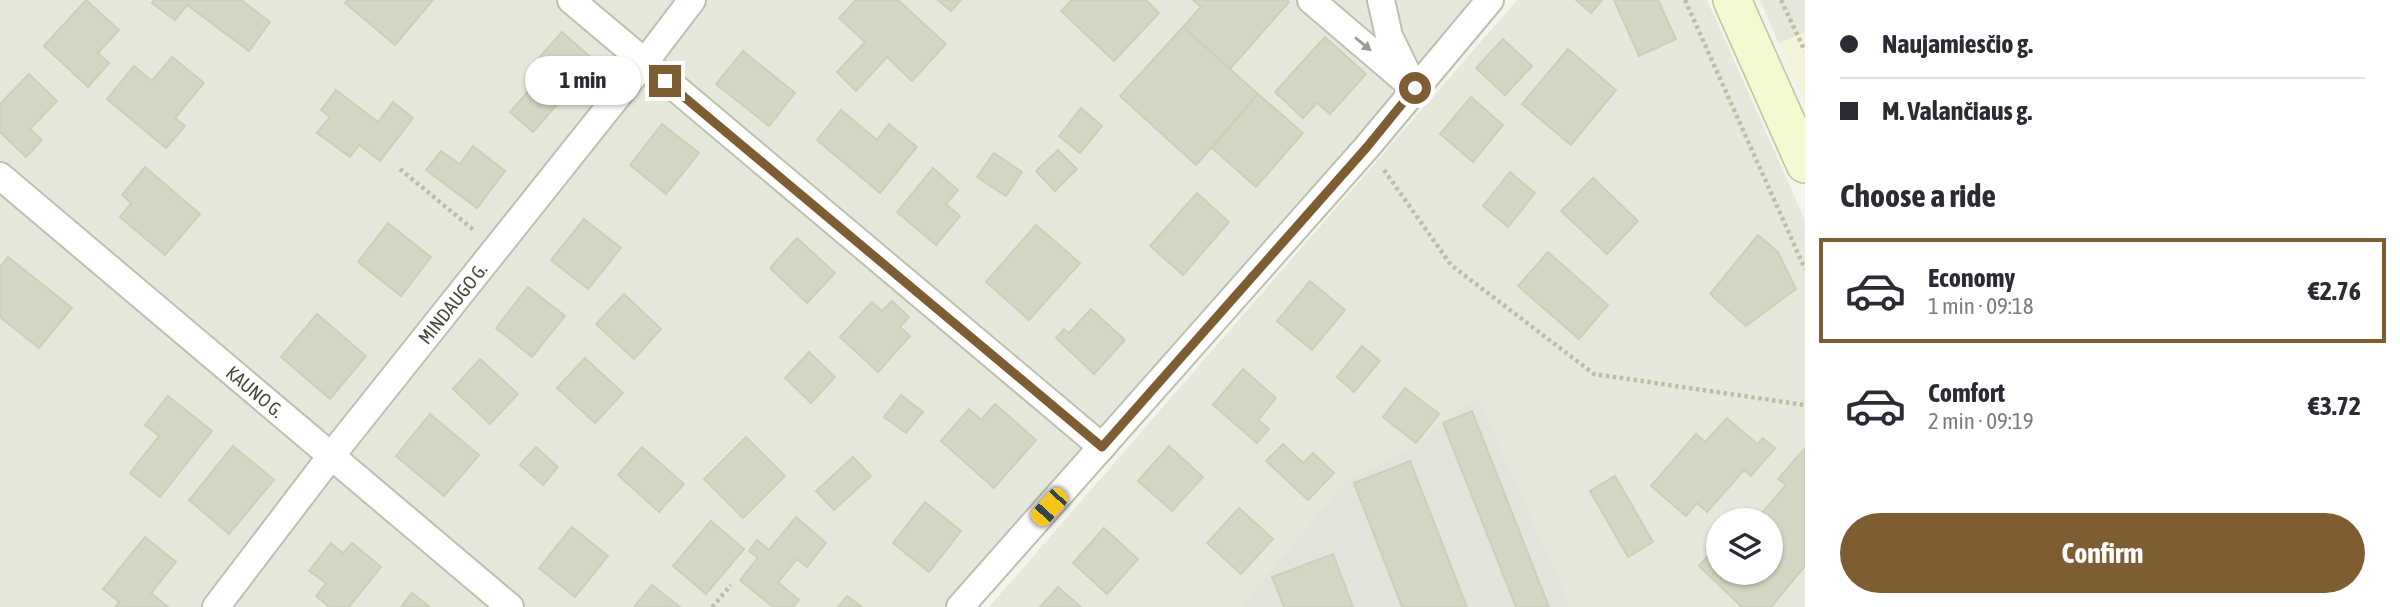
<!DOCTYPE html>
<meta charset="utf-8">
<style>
:root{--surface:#fff;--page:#f2f2f3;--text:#2b2b33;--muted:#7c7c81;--line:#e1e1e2;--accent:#7f5d33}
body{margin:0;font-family:"Asap Condensed",sans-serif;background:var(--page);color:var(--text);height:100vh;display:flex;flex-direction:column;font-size:26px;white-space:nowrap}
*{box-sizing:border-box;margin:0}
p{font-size:23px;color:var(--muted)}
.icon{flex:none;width:38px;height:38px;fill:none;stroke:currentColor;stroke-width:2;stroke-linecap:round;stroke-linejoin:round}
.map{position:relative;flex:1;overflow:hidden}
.panel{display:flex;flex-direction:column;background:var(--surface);width:595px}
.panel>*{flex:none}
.top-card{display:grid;align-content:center;height:154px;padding:0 35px;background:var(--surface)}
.controls{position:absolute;left:1706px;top:508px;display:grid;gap:14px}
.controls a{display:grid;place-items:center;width:77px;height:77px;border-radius:50%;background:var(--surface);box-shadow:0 2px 5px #0004;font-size:35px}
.end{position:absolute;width:32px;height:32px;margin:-16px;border:9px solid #7f5d33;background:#fff;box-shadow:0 0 0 4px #fff}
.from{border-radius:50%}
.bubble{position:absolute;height:49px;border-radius:24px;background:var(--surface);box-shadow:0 2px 5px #0004;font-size:23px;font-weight:700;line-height:49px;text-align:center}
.car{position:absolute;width:21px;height:42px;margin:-21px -10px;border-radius:9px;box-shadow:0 0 5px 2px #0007;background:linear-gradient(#f5c518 24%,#345 0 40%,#f5c518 0 76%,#345 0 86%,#f5c518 0)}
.top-card b{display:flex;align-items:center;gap:24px;height:66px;font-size:26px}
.top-card b+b{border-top:2px solid var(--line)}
.top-card i{width:18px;height:18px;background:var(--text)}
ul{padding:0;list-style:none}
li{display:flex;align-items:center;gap:21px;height:105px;margin:0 14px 10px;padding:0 21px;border:4px solid transparent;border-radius:0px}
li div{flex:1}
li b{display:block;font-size:26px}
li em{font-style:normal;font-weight:700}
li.selected{border-color:var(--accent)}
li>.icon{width:63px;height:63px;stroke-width:1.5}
h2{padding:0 35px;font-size:32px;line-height:84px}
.cta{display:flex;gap:14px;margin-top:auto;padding:14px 35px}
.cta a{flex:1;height:80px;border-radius:42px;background:var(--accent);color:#fff;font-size:28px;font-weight:700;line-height:80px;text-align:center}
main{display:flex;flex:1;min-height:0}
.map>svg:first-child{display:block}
.residential{fill:#e6e8db;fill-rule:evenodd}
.commercial{fill:#f3f3da}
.industrial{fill:#e4e4dd}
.building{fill:#d4d5c2;stroke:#cecfb6;stroke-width:2}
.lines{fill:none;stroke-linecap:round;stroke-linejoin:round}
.street-casing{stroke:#bebfaf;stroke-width:30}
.secondary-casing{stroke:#c0c699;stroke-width:40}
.path{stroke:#bdbfa2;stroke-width:4.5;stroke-dasharray:3.5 3.5;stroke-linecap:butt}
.street{stroke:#fff;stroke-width:26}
.secondary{stroke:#f2fad1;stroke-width:37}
.oneway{fill:#9a9a93}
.route{stroke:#7f5d33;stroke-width:9}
.labels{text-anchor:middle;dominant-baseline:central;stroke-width:5;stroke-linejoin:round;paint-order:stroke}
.street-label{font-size:19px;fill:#48483a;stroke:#fff}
</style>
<main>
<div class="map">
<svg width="1805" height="607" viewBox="0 0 1805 607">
<rect width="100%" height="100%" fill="#f3f4ec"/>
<g class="residential">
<path d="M0 0H1486L960 607H0Z"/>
<path d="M1517 0H1707L1805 220V607H1571L1478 396 1443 421 1416 446 1344 482 1240 607H989ZM1718 520H1771V572H1718Z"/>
<path d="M1760 0H1805V32L1779 44Z"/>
</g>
<path class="commercial" d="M1805 32V103L1779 44Z"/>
<path class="industrial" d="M1478 396 1571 607H1240L1344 482 1416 446 1443 421Z"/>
<g class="building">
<path d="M86 0 119 30 98 53 109 63 88 87 44 46Z"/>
<path d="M154 0H241L270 22 249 51 187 5 175 20 152 3Z"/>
<path d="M348 0H433L395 45 345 3Z"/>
<path d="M856 0H898L946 44 912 81 887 57 856 91 837 72 865 42 839 18Z"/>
<path d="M938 0H961L951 11Z"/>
<path d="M1072 0H1146L1159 13 1114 61 1061 11Z"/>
<path d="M1193 0H1287L1289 2 1230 69 1183 27 1201 7Z"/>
<path d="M1576 0H1602L1591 13Z"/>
<path d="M1614 0H1658L1676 39 1639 56Z"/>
<path d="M1183 27 1258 94 1196 165 1120 96Z"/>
<path d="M562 32 595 61 533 132 510 112 549 68 539 58Z"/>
<path d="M1325 37 1366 74 1330 114 1317 103 1303 118 1275 92Z"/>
<path d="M1503 39 1532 66 1505 95 1476 68Z"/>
<path d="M1568 49 1616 90 1571 145 1522 104Z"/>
<path d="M743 51 795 93 769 126 716 84Z"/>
<path d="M172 57 204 83 175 118 185 126 166 148 107 99 134 66 152 81Z"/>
<path d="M29 74 57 101 30 129 42 140 26 157 0 132V104Z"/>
<path d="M336 90 378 122 393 102 413 118 380 161 359 145 350 157 317 133 330 117 321 110Z"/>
<path d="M1258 94 1303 133 1256 187 1212 148Z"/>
<path d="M1471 97 1503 125 1473 162 1440 134Z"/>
<path d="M1081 108 1102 126 1080 153 1059 136Z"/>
<path d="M841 110 877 140 889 124 917 147 880 193 817 140Z"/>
<path d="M662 124 699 153 666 194 630 165Z"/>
<path d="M473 146 505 171 477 208 426 170 441 151 460 164Z"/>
<path d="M1058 150 1077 169 1055 191 1036 171Z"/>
<path d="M994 153 1022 172 1006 196 977 177Z"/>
<path d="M145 167 200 214 165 255 120 217 131 203 122 195Z"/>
<path d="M933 168 958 190 946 204 960 216 936 245 897 212Z"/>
<path d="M1510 172 1535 193 1508 227 1483 206Z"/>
<path d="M1593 178 1638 221 1607 254 1561 211Z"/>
<path d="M1197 193 1229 222 1183 275 1150 246Z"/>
<path d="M584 219 621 248 588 289 551 260Z"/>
<path d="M388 223 431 257 401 296 358 262Z"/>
<path d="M1036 225 1080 263 1029 320 986 282Z"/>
<path d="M1758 235 1778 252 1796 289 1746 326 1710 294Z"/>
<path d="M797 238 835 273 807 303 770 268Z"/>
<path d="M1548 252 1608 305 1579 339 1518 286Z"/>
<path d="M8 257 72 308 39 348 0 317V267Z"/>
<path d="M1310 281 1345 310 1312 350 1277 321Z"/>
<path d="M528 287 565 316 532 357 496 328Z"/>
<path d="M624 294 661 329 634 359 596 324Z"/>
<path d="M892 301 909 317 900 327 910 336 878 372 840 337 872 302 882 311Z"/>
<path d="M1091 309 1125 340 1094 374 1056 338 1064 329 1069 333Z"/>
<path d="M317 314 366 356 330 399 281 357Z"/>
<path d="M1362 346 1380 361 1354 392 1337 377Z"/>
<path d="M809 352 835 377 811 403 785 378Z"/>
<path d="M585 358 623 393 595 423 557 388Z"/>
<path d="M480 359 518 394 490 424 453 389Z"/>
<path d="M1243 369 1276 398 1258 420 1269 429 1257 443 1213 405Z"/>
<path d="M1405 388 1439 414 1416 443 1383 417Z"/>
<path d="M901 395 923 412 906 433 884 417Z"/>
<path d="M168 396 212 431 160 497 130 473 159 436 145 425Z"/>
<path d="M995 404 1036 440 994 488 941 441 969 409 981 420Z"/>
<path d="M1472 411 1549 607H1516L1443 423Z"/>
<path d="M430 414 479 455 444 496 396 456Z"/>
<path d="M1727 418 1757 444 1763 438 1775 448 1751 476 1744 470 1707 512 1697 503 1686 516 1651 486 1696 434 1705 442Z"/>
<path d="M746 437 785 476 743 518 704 479Z"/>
<path d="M1283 444 1303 463 1313 453 1334 473 1308 500 1266 461Z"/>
<path d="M233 446 274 480 229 534 189 500Z"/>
<path d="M1169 446 1203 477 1172 511 1138 481Z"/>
<path d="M536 447 558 467 543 485 520 465Z"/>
<path d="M642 447 684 484 659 512 618 475Z"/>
<path d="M1805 448V566L1771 607H1742L1699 566 1718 544V572H1771V520H1761L1763 518 1760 515 1786 485 1778 479Z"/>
<path d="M853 457 871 476 834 510 816 491Z"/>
<path d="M1410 461 1467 607H1402L1354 483Z"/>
<path d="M1615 476 1653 542 1628 557 1590 491Z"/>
<path d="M925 502 961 531 929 572 893 543Z"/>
<path d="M1239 508 1273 539 1241 574 1207 543Z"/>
<path d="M796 517 826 543 807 567 797 559 778 582 799 600 793 607H773L740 580 758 558 749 551 757 540 769 550Z"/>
<path d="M711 521 744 549 706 594 673 566Z"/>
<path d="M572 527 608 556 575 597 539 568Z"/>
<path d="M1104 528 1138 559 1107 594 1073 563Z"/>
<path d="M145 537 176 562 151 593 168 607H115L119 602 103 589Z"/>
<path d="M331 543 343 553 352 543 381 567 349 607H330L316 596 326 583 309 571Z"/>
<path d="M1333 554 1353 607H1284L1272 577Z"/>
<path d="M652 585 680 607H634Z"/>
<path d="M1058 587 1081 607H1040Z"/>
<path d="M412 593 430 607H401Z"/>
<path d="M847 596 862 607H838Z"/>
</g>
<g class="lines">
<g class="street-casing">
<g id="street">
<path d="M571 0 1102 447"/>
<path d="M1311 0 1414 88"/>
<path d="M1381 0 1389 36 1409 77"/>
<path id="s1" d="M0 176 510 607"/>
<path id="s2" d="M216 607 331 456 644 63 692 0"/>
<path d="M960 607 1367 147 1490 0"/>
</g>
</g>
<g class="secondary-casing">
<path id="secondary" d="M1732 0 1805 164"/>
</g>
<g class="path">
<path d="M1685 0 1805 269"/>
<path d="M1781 0 1805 51"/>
<path d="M400 169 475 231"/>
<path d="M1384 170 1451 265 1594 374 1805 405"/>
<path d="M712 607 731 585"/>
</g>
<use href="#street" class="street"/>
<use href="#secondary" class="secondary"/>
</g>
<defs><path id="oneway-solid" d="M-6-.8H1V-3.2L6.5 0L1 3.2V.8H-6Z" transform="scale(1.75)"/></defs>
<use class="oneway" href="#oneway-solid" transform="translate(1363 44) rotate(40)"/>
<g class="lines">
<path class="route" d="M665 81 1102 447 1367 147 1415 88"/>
</g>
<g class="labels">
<g class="street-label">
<text stroke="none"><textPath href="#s2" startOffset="385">MINDAUGO G.</textPath></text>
<text stroke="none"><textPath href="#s1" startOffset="334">KAUNO G.</textPath></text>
</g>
</g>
</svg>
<div class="controls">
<a><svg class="icon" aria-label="layers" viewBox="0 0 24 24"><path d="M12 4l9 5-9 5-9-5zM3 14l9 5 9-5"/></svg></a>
</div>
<i class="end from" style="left:1415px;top:88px"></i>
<i class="end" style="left:665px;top:81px"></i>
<div class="bubble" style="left:525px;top:56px;width:116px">1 min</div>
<i class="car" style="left:1049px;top:507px;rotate:222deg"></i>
</div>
<section class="panel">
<div class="top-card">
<b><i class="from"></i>Naujamiesčio g.</b>
<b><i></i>M. Valančiaus g.</b>
</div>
<h2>Choose a ride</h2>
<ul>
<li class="selected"><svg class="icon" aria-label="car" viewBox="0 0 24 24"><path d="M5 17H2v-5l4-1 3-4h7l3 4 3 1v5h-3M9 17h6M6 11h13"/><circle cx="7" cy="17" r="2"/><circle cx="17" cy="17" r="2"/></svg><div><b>Economy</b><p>1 min · 09:18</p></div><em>€2.76</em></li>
<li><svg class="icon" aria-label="car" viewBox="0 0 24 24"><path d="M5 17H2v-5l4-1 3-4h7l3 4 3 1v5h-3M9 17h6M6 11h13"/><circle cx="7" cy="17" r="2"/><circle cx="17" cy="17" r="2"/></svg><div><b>Comfort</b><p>2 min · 09:19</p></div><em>€3.72</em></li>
</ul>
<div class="cta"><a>Confirm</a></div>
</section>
</main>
